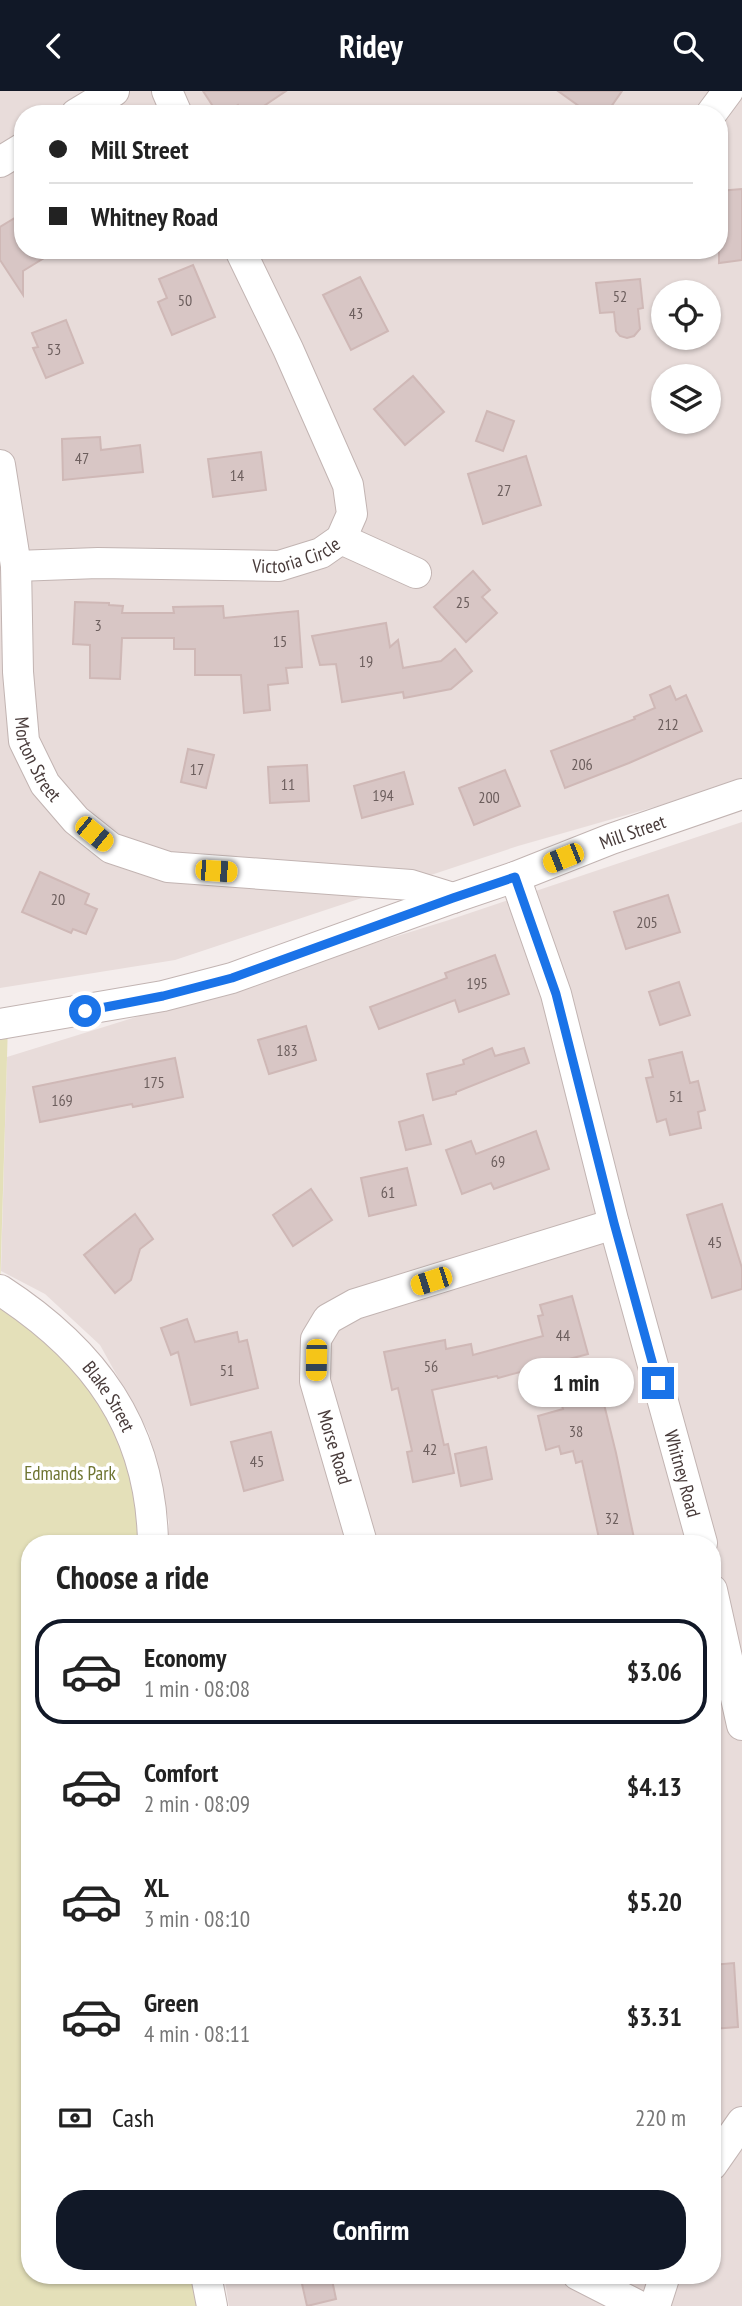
<!DOCTYPE html>
<meta charset="utf-8">
<style>
:root{--surface:#fff;--page:#f2f2f2;--text:#222;--muted:#767676;--line:#e0e0e0;--accent:#111827}
body{margin:0;font-family:"PT Sans Narrow",sans-serif;background:var(--page);color:var(--text);height:100vh;display:flex;flex-direction:column;font-size:26px;white-space:nowrap}
*{box-sizing:border-box;margin:0}
p{font-size:23px;color:var(--muted)}
.icon{flex:none;width:38px;height:38px;fill:none;stroke:currentColor;stroke-width:2;stroke-linecap:round;stroke-linejoin:round}
.map{position:relative;flex:1;overflow:hidden}
.drawer{position:absolute;left:21px;top:1444px;width:700px;height:749px;display:flex;flex-direction:column;background:var(--surface);border-radius:28px;box-shadow:0 2px 5px #0004}
.drawer>*{flex:none}
.banner{position:absolute;left:14px;top:14px;width:714px;height:154px;border-radius:28px;box-shadow:0 2px 5px #0004;display:grid;align-content:center;height:154px;padding:0 35px;background:var(--surface)}
.fabs{position:absolute;left:651px;top:189px;display:grid;gap:14px}
.fabs a{display:grid;place-items:center;width:70px;height:70px;border-radius:50%;background:var(--surface);box-shadow:0 2px 5px #0004;font-size:35px}
.end{position:absolute;width:32px;height:32px;margin:-16px;border:9px solid #1a73e8;background:#fff;box-shadow:0 0 0 4px #fff}
.from{border-radius:50%}
.bubble{position:absolute;height:49px;border-radius:24px;background:var(--surface);box-shadow:0 2px 5px #0004;font-size:23px;font-weight:700;line-height:49px;text-align:center}
.car{position:absolute;width:21px;height:42px;margin:-21px -10px;border-radius:9px;box-shadow:0 0 5px 2px #0007;background:linear-gradient(#f5c518 24%,#345 0 40%,#f5c518 0 76%,#345 0 86%,#f5c518 0)}
.banner b{display:flex;align-items:center;gap:24px;height:66px;font-size:26px}
.banner b+b{border-top:2px solid var(--line)}
.banner i{width:18px;height:18px;background:var(--text)}
ul{padding:0;list-style:none}
li{display:flex;align-items:center;gap:21px;height:105px;margin:0 14px 10px;padding:0 21px;border:4px solid transparent;border-radius:28px}
li div{flex:1}
li b{display:block;font-size:26px}
li em{font-style:normal;font-weight:700}
li.current{border-color:var(--accent)}
li>.icon{width:63px;height:63px;stroke-width:1.5}
h2{padding:0 35px;font-size:32px;line-height:84px}
.pay{display:flex;align-items:center;gap:18px;height:77px;padding:0 35px;font-size:26px}
.pay p{margin-inline-start:auto}
.primary-button{display:flex;gap:14px;margin-top:auto;padding:14px 35px}
.primary-button a{flex:1;height:80px;border-radius:28px;background:var(--accent);color:#fff;font-size:28px;font-weight:700;line-height:80px;text-align:center}
header{display:flex;justify-content:space-between;align-items:center;height:91px;padding:0 35px;background:var(--accent);color:#fff;font-size:32px;font-weight:700}
.map>svg:first-child{display:block}
.residential{fill:#e8dcda;fill-rule:evenodd}
.green{fill:#e4e0b9}
.building{fill:#d8c6c5;stroke:#cfb8b6;stroke-width:2}
.lines{fill:none;stroke-linecap:round;stroke-linejoin:round}
.minor-casing{stroke:#c2b4b2;stroke-width:32}
.minor{stroke:#fff;stroke-width:30}
.route{stroke:#1a73e8;stroke-width:9}
.labels{text-anchor:middle;dominant-baseline:central;stroke-width:7;stroke-linejoin:round;paint-order:stroke}
.number-label{font-size:16px;fill:#6c5e5d}
.street-label{font-size:19px;fill:#483b3a;stroke:#fff}
.park-label{font-size:19px;fill:#6f7532;stroke:#fff}
</style>
<header><svg class="icon" aria-label="back" viewBox="0 0 24 24"><path d="M15 5l-7 7 7 7"/></svg>Ridey<svg class="icon" aria-label="search" viewBox="0 0 24 24"><circle cx="10" cy="10" r="6"/><path d="M15 15l6 6"/></svg></header>
<div class="map">
<svg width="742" height="2215" viewBox="0 0 742 2215">
<rect width="100%" height="100%" fill="#f4edec"/>
<g class="residential">
<path d="M0 0H742V691L518 755 175 869 0 897ZM23 23H719V159H23ZM663 201H709V247H663ZM663 285H709V331H663Z"/>
<path d="M742 731V2215H229L224 2184H712V1452H168L169 1431 149 1342 100 1254 45 1203 1 1180 7 966 449 829Z"/>
</g>
<path class="green" d="M0 933H8L0 1199 99 1286 153 1452H30V2184H206L212 2215H0Z"/>
<g class="building">
<path d="M203 0H286L252 23H244L238 14 225 23H218Z"/>
<path d="M558 0H622L606 23H590Z"/>
<path d="M742 98V169L719 172V100Z"/>
<path d="M23 122V159H57L23 180V204L0 169V136Z"/>
<path d="M193 174 215 226 172 244 158 211 167 207 159 188Z"/>
<path d="M360 186 388 240 351 259 323 204Z"/>
<path d="M640 188 643 217 638 218 640 238 634 245 627 247 620 245 616 240 614 221 600 222 596 192Z"/>
<path d="M66 229 83 272 46 287 33 257 38 256 32 242Z"/>
<path d="M413 285 444 321 405 354 374 318Z"/>
<path d="M487 320 514 330 503 360 476 350Z"/>
<path d="M100 346 101 359 140 354 143 381 63 389 62 348Z"/>
<path d="M261 361 266 399 213 406 208 368Z"/>
<path d="M526 365 541 414 483 433 468 383Z"/>
<path d="M473 480 490 499 482 506 497 522 466 551 434 516Z"/>
<path d="M75 511 109 512V514L123 515 122 522H174L173 516 223 515 224 527 298 520 302 576 286 577 288 592 268 594 270 619 244 622 241 584H195V558H174V547H122L120 588 90 587V554L73 553Z"/>
<path d="M386 532 390 556 398 549 403 577 441 570 455 558 472 580 451 598 404 607 403 601 342 611 336 573 320 574 312 545Z"/>
<path d="M670 595 676 609 686 604 702 640 629 672 565 697 551 660 635 628 634 626 655 617 650 604Z"/>
<path d="M188 658 214 664 206 697 181 691Z"/>
<path d="M307 674 309 710 270 712 268 676Z"/>
<path d="M505 679 520 715 474 734 459 697Z"/>
<path d="M404 681 413 713 362 727 354 695Z"/>
<path d="M40 781 89 803 85 813 97 818 86 843 73 838 71 842 22 821Z"/>
<path d="M668 804 680 841 626 858 614 821Z"/>
<path d="M495 864 509 903 459 921 455 909 379 938 370 916 447 887 445 882Z"/>
<path d="M679 891 690 924 660 934 649 901Z"/>
<path d="M306 935 316 969 269 983 258 949Z"/>
<path d="M492 957 495 965 524 957 529 972 456 1001V1003L433 1009 427 983 464 973 463 969Z"/>
<path d="M682 961 690 992 698 990 705 1019 698 1021 701 1037 670 1044 666 1028 657 1031 646 987 653 986 649 969Z"/>
<path d="M175 967 183 1006 133 1016 132 1013 40 1031 33 996Z"/>
<path d="M423 1024 431 1053 406 1059 399 1031Z"/>
<path d="M536 1040 549 1078 494 1098 491 1092 462 1103 446 1059 471 1050 476 1063Z"/>
<path d="M407 1077 416 1114 369 1125 361 1087Z"/>
<path d="M311 1098 332 1129 293 1155 273 1124Z"/>
<path d="M722 1113 742 1177V1198L712 1207 687 1124Z"/>
<path d="M135 1123 153 1148 140 1158 131 1189 115 1202 84 1164Z"/>
<path d="M572 1205 588 1263 498 1287 497 1285 432 1299 444 1354 448 1353 454 1382 413 1391 407 1361 412 1360 398 1297 392 1299 384 1261 445 1249 446 1258 471 1253 473 1264 543 1245 538 1225 543 1224 540 1214Z"/>
<path d="M187 1228 195 1251 237 1241 239 1251 247 1249 258 1297 191 1314 178 1261 171 1264 161 1237Z"/>
<path d="M602 1305 616 1362 635 1452H600L582 1370 576 1372 573 1360 561 1363 559 1355 546 1359 538 1325 563 1318 562 1315Z"/>
<path d="M271 1341 283 1389 244 1400 231 1351Z"/>
<path d="M486 1356 492 1388 461 1395 455 1363Z"/>
<path d="M734 1872 738 1936 712 1938V1874Z"/>
<path d="M300 2184H331L336 2208 307 2215Z"/>
</g>
<g class="lines">
<g class="minor-casing">
<g id="minor">
<path d="M167 0 177 23"/>
<path d="M76 23 114 0"/>
<path d="M711 23 728 0"/>
<path d="M0 71 23 57"/>
<path id="s1" d="M0 374 16 475 18 581 24 650 45 693 76 729 111 757 168 776 411 794 453 807"/>
<path d="M341 448 416 482"/>
<path id="s2" d="M16 475 98 472 279 475 321 462 341 448 352 423 348 394 288 258 240 159"/>
<path id="s3" d="M515 786 556 903 614 1133 702 1452"/>
<path id="s4" d="M0 933 163 905 232 887 453 807 515 786 611 748 742 703"/>
<path id="s5" d="M0 1199C94 1260 151 1336 153 1452"/>
<path d="M362 1452 315 1290 316 1248 328 1228 355 1213 614 1133"/>
<path d="M712 1499 742 1634"/>
<path d="M712 2074 742 2031"/>
<path d="M206 2184 212 2215"/>
<path d="M578 2184 639 2215"/>
<path d="M655 2215 665 2184"/>
</g>
</g>
<use href="#minor" class="minor"/>
</g>
<g class="lines">
<path class="route" d="M85 920 163 905 232 887 453 807 515 786 556 903 614 1132 658 1292"/>
</g>
<g class="labels">
<g class="number-label">
<text x="620" y="205">52</text>
<text x="185" y="209">50</text>
<text x="356" y="222">43</text>
<text x="54" y="258">53</text>
<text x="82" y="367">47</text>
<text x="237" y="384">14</text>
<text x="504" y="399">27</text>
<text x="463" y="511">25</text>
<text x="98" y="534">3</text>
<text x="280" y="550">15</text>
<text x="366" y="570">19</text>
<text x="668" y="633">212</text>
<text x="582" y="673">206</text>
<text x="197" y="678">17</text>
<text x="288" y="693">11</text>
<text x="383" y="704">194</text>
<text x="489" y="706">200</text>
<text x="58" y="808">20</text>
<text x="647" y="831">205</text>
<text x="477" y="892">195</text>
<text x="287" y="959">183</text>
<text x="154" y="991">175</text>
<text x="676" y="1005">51</text>
<text x="62" y="1009">169</text>
<text x="498" y="1070">69</text>
<text x="388" y="1101">61</text>
<text x="715" y="1151">45</text>
<text x="563" y="1244">44</text>
<text x="431" y="1275">56</text>
<text x="227" y="1279">51</text>
<text x="576" y="1340">38</text>
<text x="430" y="1358">42</text>
<text x="257" y="1370">45</text>
<text x="612" y="1427">32</text>
</g>
<g class="street-label">
<text stroke="none"><textPath href="#s2" startOffset="282">Victoria Circle</textPath></text>
<text stroke="none"><textPath href="#s1" startOffset="299">Morton Street</textPath></text>
<text stroke="none"><textPath href="#s4" startOffset="663">Mill Street</textPath></text>
<text stroke="none"><textPath href="#s5" startOffset="154">Blake Street</textPath></text>
<text transform="translate(335 1356) rotate(73)">Morse Road</text>
<text stroke="none"><textPath href="#s3" startOffset="620">Whitney Road</textPath></text>
</g>
<g class="park-label">
<text x="70" y="1382">Edmands Park</text>
</g>
</g>
</svg>
<div class="fabs">
<a><svg class="icon" aria-label="locate" viewBox="0 0 24 24"><circle cx="12" cy="12" r="6"/><path d="M12 2v4M12 18v4M2 12h4M18 12h4"/></svg></a>
<a><svg class="icon" aria-label="layers" viewBox="0 0 24 24"><path d="M12 4l9 5-9 5-9-5zM3 14l9 5 9-5"/></svg></a>
</div>
<i class="end from" style="left:85px;top:920px"></i>
<i class="end" style="left:658px;top:1292px"></i>
<div class="bubble" style="left:518px;top:1267px;width:116px">1 min</div>
<i class="car" style="left:94px;top:743px;rotate:129deg"></i>
<i class="car" style="left:563px;top:767px;rotate:248deg"></i>
<i class="car" style="left:216px;top:780px;rotate:94deg"></i>
<i class="car" style="left:431px;top:1190px;rotate:252deg"></i>
<i class="car" style="left:316px;top:1269px;rotate:181deg"></i>
<div class="banner">
<b><i class="from"></i>Mill Street</b>
<b><i></i>Whitney Road</b>
</div>
<section class="drawer">
<h2>Choose a ride</h2>
<ul>
<li class="current"><svg class="icon" aria-label="car" viewBox="0 0 24 24"><path d="M5 17H2v-5l4-1 3-4h7l3 4 3 1v5h-3M9 17h6M6 11h13"/><circle cx="7" cy="17" r="2"/><circle cx="17" cy="17" r="2"/></svg><div><b>Economy</b><p>1 min · 08:08</p></div><em>$3.06</em></li>
<li><svg class="icon" aria-label="car" viewBox="0 0 24 24"><path d="M5 17H2v-5l4-1 3-4h7l3 4 3 1v5h-3M9 17h6M6 11h13"/><circle cx="7" cy="17" r="2"/><circle cx="17" cy="17" r="2"/></svg><div><b>Comfort</b><p>2 min · 08:09</p></div><em>$4.13</em></li>
<li><svg class="icon" aria-label="car" viewBox="0 0 24 24"><path d="M5 17H2v-5l4-1 3-4h7l3 4 3 1v5h-3M9 17h6M6 11h13"/><circle cx="7" cy="17" r="2"/><circle cx="17" cy="17" r="2"/></svg><div><b>XL</b><p>3 min · 08:10</p></div><em>$5.20</em></li>
<li><svg class="icon" aria-label="car" viewBox="0 0 24 24"><path d="M5 17H2v-5l4-1 3-4h7l3 4 3 1v5h-3M9 17h6M6 11h13"/><circle cx="7" cy="17" r="2"/><circle cx="17" cy="17" r="2"/></svg><div><b>Green</b><p>4 min · 08:11</p></div><em>$3.31</em></li>
</ul>
<div class="pay"><svg class="icon" aria-label="cash" viewBox="0 0 24 24"><path d="M3 7h18v10H3z"/><circle cx="12" cy="12" r="2"/></svg>Cash<p>220 m</p></div>
<div class="primary-button"><a>Confirm</a></div>
</section>
</div>
